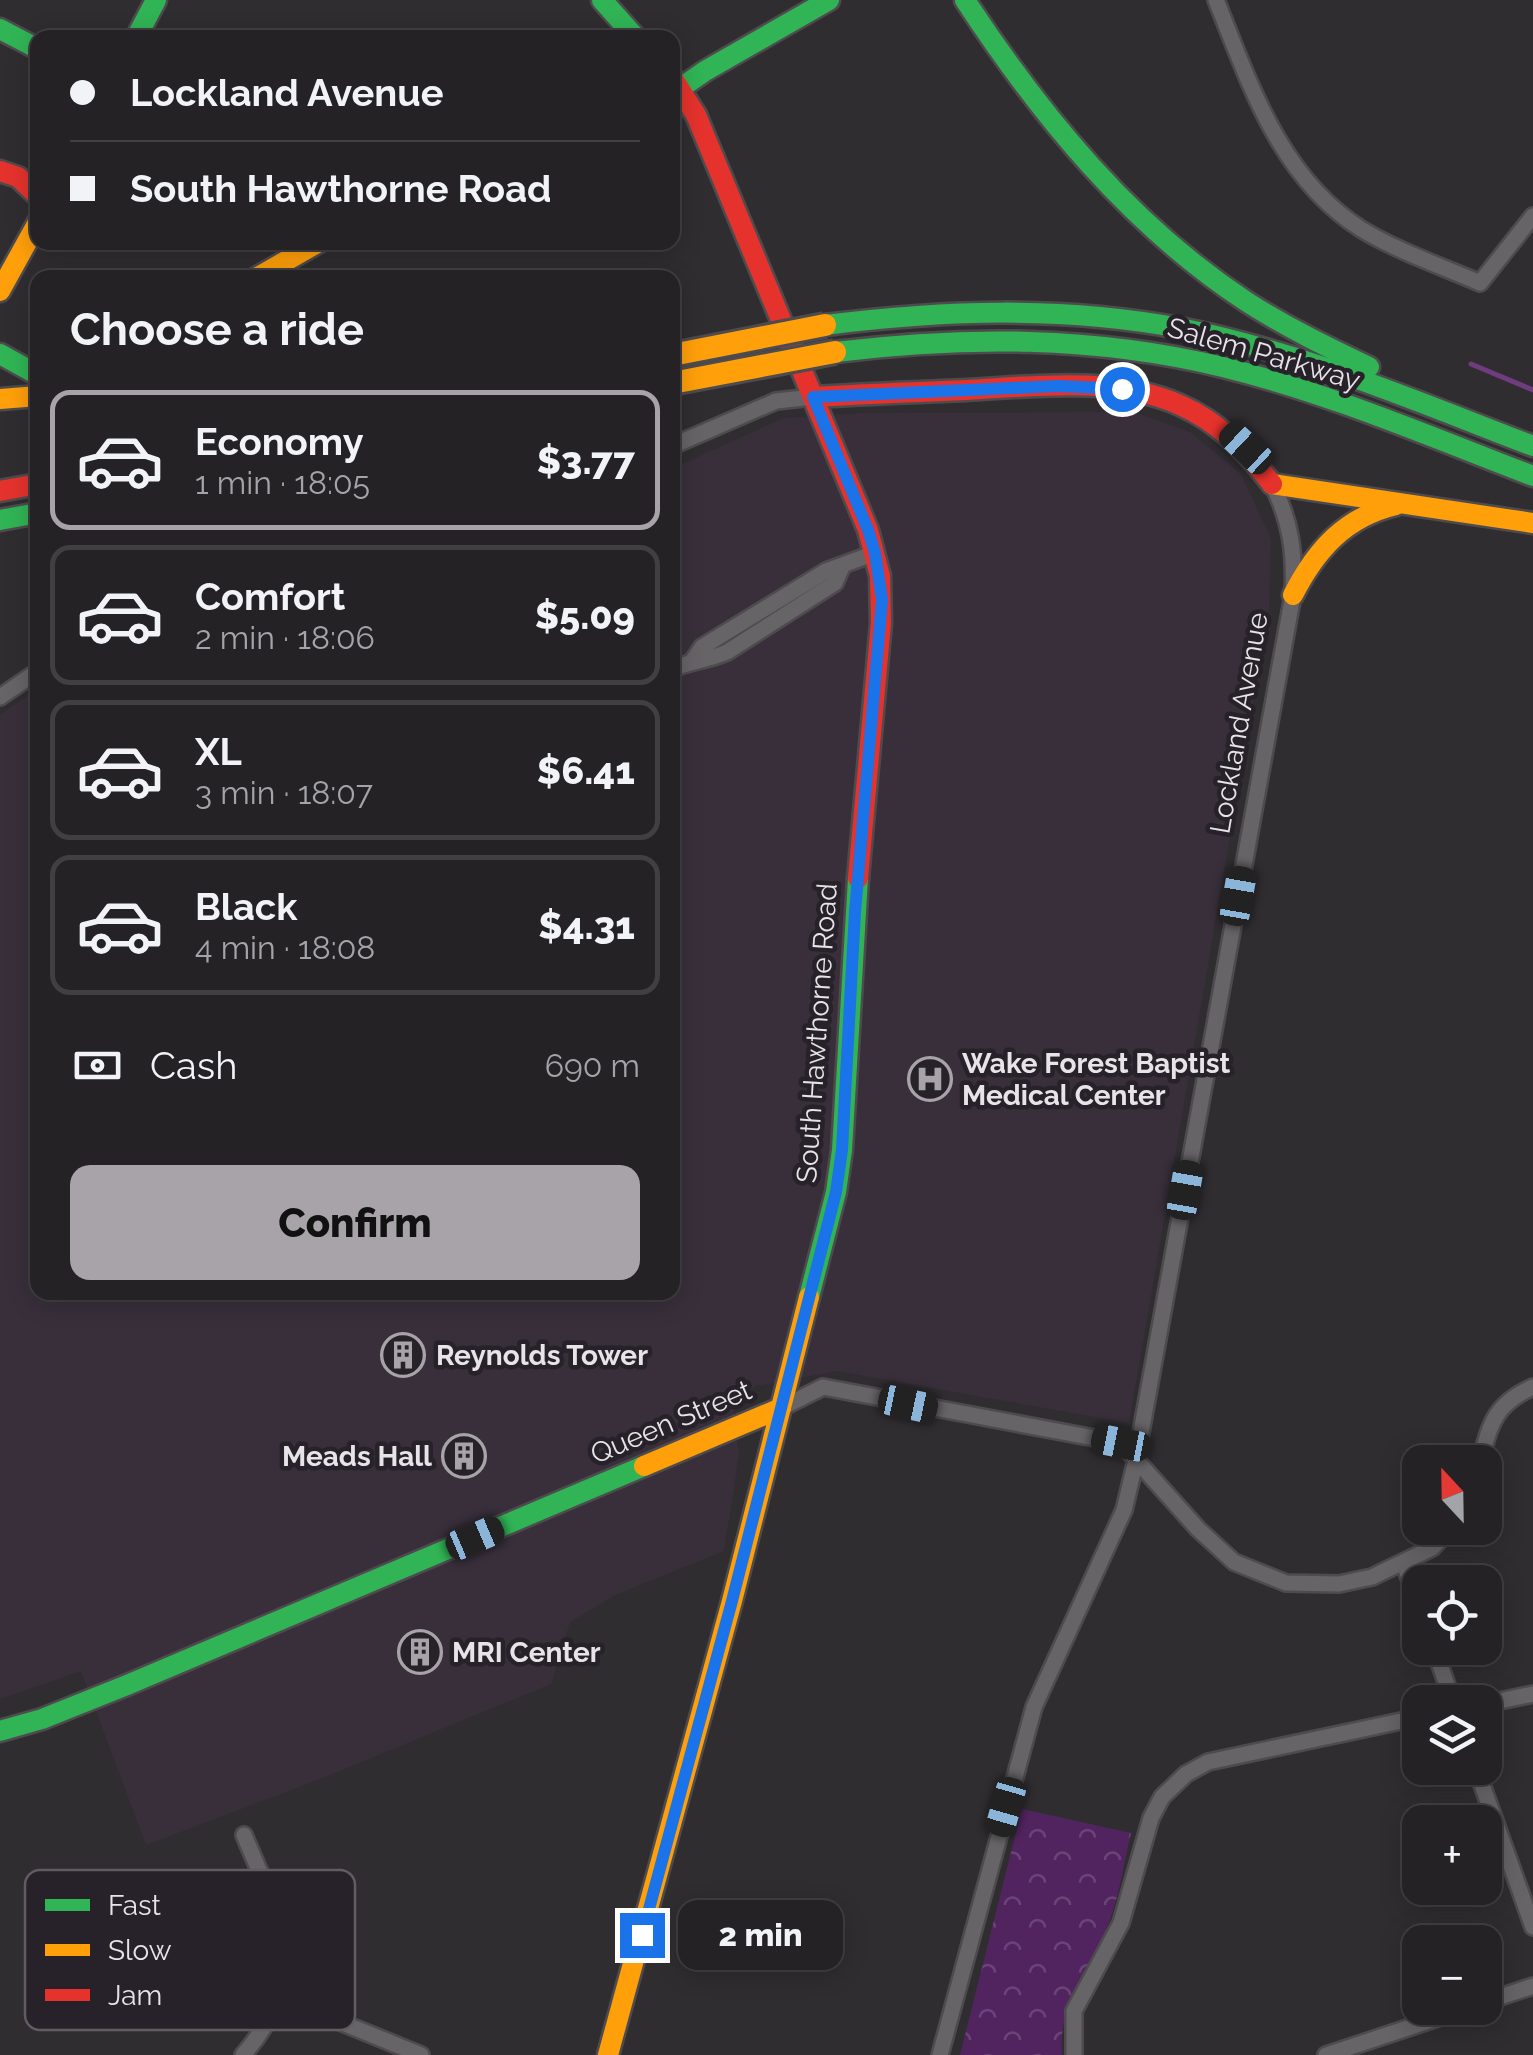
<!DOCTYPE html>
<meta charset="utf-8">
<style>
:root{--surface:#242225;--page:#2c2a2d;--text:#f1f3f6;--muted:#a3a4a7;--line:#413f42;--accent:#a7a3a8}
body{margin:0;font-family:Raleway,sans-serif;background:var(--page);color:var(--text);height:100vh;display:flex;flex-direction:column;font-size:38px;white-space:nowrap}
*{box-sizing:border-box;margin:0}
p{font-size:32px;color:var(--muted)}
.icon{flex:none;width:55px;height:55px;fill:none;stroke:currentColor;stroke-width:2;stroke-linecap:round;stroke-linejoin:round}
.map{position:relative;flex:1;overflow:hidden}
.panel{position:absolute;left:30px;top:270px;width:650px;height:1030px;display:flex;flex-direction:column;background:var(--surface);border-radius:20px;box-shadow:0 5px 25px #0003,0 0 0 2px var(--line)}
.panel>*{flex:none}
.top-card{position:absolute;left:30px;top:30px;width:650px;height:220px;border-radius:20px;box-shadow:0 5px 25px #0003,0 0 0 2px var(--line);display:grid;align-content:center;height:220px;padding:0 40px;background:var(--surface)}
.needle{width:65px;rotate:338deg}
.tools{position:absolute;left:1402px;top:1445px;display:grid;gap:20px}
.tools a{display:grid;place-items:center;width:100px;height:100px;border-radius:20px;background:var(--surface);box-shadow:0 5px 25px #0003,0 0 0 2px var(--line);font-size:50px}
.end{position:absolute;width:45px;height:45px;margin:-22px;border:12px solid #1a73e8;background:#fff;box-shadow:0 0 0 5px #fff}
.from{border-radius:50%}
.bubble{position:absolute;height:70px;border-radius:20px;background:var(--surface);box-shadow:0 5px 25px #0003,0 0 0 2px var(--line);font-size:32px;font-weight:800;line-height:70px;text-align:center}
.car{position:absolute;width:30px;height:60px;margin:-30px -15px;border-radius:12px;box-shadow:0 0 8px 2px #0007;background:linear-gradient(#222 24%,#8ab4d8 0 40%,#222 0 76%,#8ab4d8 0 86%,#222 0)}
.top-card b{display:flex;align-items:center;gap:35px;height:95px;font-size:38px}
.top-card b+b{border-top:2px solid var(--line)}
.top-card i{width:25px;height:25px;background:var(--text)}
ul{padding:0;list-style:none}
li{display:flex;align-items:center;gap:30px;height:140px;margin:0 20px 15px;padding:0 20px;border:5px solid var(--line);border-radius:20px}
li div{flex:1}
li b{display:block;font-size:38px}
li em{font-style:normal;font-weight:800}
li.on{border-color:var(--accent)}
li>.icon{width:90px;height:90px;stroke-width:1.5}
h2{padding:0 40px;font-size:45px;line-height:120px}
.pay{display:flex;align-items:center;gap:25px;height:110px;padding:0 40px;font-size:38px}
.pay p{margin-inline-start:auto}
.primary-button{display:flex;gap:20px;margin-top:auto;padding:20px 40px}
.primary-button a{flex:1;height:115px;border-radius:20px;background:var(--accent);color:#111;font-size:40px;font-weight:800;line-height:115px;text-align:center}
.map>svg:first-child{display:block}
.built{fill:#382f3b}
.park{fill:url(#park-crowns)}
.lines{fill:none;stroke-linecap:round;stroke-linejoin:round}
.stream{stroke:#6e3c7f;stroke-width:5}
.street-casing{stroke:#4e4b4e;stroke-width:20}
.fast-casing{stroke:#4e4b4e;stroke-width:25}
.slow-casing{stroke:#4e4b4e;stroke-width:25}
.jam-casing{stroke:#4e4b4e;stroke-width:25}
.street{stroke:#676468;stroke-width:15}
.fast{stroke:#30b455;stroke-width:20}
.slow{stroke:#ff9f0a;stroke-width:20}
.jam{stroke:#e5322d;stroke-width:20}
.slow-bridge-casing{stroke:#4e4b4e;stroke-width:28;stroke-linecap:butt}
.slow-bridge{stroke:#ff9f0a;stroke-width:22}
.route{stroke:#1a73e8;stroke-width:12}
.labels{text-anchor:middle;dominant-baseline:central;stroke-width:9;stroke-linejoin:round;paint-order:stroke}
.street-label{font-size:28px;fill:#e7e3e8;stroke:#272129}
.poi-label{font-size:28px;font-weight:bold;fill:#e7e3e8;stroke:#272129;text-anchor:start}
.key{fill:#272129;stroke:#615b62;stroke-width:2.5}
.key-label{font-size:28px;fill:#e7e3e8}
</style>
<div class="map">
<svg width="1533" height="2055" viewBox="0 0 1533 2055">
<defs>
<pattern id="park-crowns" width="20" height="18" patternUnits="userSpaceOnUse" patternTransform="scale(2.5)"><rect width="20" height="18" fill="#512460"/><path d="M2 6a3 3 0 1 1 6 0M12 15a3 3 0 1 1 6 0" fill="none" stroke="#6a4477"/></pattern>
</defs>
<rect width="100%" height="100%" fill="#302d31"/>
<path class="built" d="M1135 412 1190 432 1241 474 1271 539 1269 610 1129 1423 837 1371 756 1386 732 1405 739 1455 724 1551 615 1595 570 1622 551 1684 325 1777 146 1845 81 1671 0 1699V715L37 689 38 1292H672L673 468 784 418 864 413Z"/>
<path class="park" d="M1022 1809 1131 1833C1123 1866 1119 1901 1105 1932 1085 1974 1058 2005 1062 2055H960Z"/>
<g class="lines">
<path class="stream" d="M1471 364 1533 390"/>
<g class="street-casing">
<g id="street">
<path d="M1216 0C1250 84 1280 178 1361 229 1397 251 1441 266 1480 283L1533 216"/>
<path d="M672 446 776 401 813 397"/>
<path d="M693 660 702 647 826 571 875 553"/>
<path d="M672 669C691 661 709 660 727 652L835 583 842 567"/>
<path d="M0 697 38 671"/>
<path d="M781 1408 823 1387 1121 1443 1198 1529 1234 1562 1286 1583 1339 1584 1372 1577 1432 1548 1451 1528"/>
<path d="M1480 1462C1490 1425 1494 1404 1533 1387"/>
<path d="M1404 1564 1420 1607"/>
<path d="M1434 1648 1453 1702"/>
<path d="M1485 1704 1533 1694"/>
<path d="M1476 1768 1533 1927"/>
<path d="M279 1997 421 2055"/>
<path d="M1485 2002 1533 1986"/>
<path d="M243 2055C312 1976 279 1918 244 1835"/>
<path d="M940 2055 1034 1707 1124 1510 1136 1460 1293 595C1295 553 1291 521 1272 484"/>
<path d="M1074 2055V2011L1121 1923 1151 1818 1162 1797 1186 1774 1208 1762 1420 1717"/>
<path d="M1326 2055 1468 2008"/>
</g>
</g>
<g class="fast-casing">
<g id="fast">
<path d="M602 0 636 38"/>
<path d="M965 0C1041 116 1130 225 1247 302 1286 327 1327 347 1369 367"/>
<path d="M0 29 38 49"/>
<path d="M136 38 156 0"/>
<path d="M672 94 705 71 829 0"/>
<path d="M825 325C944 310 1062 306 1180 328 1302 352 1418 402 1533 446"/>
<path d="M835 352C965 336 1094 336 1223 367 1329 393 1431 437 1533 476"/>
<path d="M0 354 38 375"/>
<path d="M0 520 38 513"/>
<path d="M809 1297 836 1192 842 1150 858 878"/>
<path d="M0 1731 42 1719 127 1685 644 1466"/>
</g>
</g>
<g class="slow-casing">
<g id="slow">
<path d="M256 278 319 242"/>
<path d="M0 291 38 222"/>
<path d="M0 399 38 396"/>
<path d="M1272 484 1533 523"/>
<path d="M1293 595C1316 550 1345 517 1396 505"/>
<path d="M644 1466 781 1408"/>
<path d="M608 2055 732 1601 809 1297"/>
</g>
</g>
<g class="jam-casing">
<g id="jam">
<path d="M672 77 696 115 868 530 880 576 881 623 858 878"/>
<path d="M0 171 18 177 38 196"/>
<path d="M813 397C864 394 915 392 967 390 1035 386 1115 376 1180 405 1219 422 1246 451 1272 484"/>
<path d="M0 491 38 484"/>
</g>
</g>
<use href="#street" class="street"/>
<use href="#fast" class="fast"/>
<use href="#slow" class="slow"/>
<use href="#jam" class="jam"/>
<g class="slow-bridge-casing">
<g id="slow-bridge">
<path d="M672 355 825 325"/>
<path d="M672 383 835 352"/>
</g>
</g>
<use href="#slow-bridge" class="slow-bridge"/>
</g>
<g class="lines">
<path class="route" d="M642 1935 732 1601 836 1192 842 1150 855 912 882 600 875 553 868 530 813 397 1058 386 1122 389"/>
</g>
<defs>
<g id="hospital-ring" transform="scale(2.25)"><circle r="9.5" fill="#272129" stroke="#a7a3a8" stroke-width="1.5"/><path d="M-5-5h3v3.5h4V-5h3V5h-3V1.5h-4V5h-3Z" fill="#a7a3a8"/></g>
<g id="building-ring" transform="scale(2.25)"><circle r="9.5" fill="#272129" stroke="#a7a3a8" stroke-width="1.5"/><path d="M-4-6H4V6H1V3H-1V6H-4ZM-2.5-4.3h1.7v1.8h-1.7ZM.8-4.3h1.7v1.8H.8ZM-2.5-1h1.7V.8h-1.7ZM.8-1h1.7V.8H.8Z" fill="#a7a3a8"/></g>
</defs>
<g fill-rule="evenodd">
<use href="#hospital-ring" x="930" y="1079"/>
<use href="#building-ring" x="403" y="1355"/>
<use href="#building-ring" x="464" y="1456"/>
<use href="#building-ring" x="420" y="1652"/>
</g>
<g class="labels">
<g class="street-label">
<text transform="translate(1264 354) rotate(16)">Salem Parkway</text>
<text transform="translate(1239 723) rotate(-80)">Lockland Avenue</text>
<text transform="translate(817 1033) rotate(-86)">South Hawthorne Road</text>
<text transform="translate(671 1422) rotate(-23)">Queen Street</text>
</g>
<g class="poi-label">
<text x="962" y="1063">Wake Forest Baptist<tspan x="962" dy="32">Medical Center</tspan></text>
<text x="436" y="1355">Reynolds Tower</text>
<text x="432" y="1456" text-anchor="end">Meads Hall</text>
<text x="452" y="1652">MRI Center</text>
</g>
</g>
<rect x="25" y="1870" width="330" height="160" rx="15" class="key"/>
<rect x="45" y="1899" width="45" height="12" fill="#30b455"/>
<rect x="45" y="1944" width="45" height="12" fill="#ff9f0a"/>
<rect x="45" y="1989" width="45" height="12" fill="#e5322d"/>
<g class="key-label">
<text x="108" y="1915">Fast</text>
<text x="108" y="1960">Slow</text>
<text x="108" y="2005">Jam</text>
</g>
</svg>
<div class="tools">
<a><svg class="needle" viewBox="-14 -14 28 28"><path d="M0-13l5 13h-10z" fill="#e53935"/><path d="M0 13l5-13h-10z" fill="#a3a4a7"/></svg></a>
<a><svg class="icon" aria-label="locate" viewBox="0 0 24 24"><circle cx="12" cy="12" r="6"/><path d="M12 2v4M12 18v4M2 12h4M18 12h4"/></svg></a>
<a><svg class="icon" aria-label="layers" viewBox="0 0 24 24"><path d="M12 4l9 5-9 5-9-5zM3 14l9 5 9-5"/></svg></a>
<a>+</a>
<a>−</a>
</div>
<i class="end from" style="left:1122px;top:389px"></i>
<i class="end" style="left:642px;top:1935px"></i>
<div class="bubble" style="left:678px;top:1900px;width:165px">2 min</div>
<i class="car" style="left:1246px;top:448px;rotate:313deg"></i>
<i class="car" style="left:1238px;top:896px;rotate:10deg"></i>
<i class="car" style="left:1185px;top:1190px;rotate:10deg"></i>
<i class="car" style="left:908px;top:1404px;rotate:102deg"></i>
<i class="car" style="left:1121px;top:1443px;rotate:281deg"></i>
<i class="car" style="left:475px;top:1538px;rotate:67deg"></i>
<i class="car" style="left:1006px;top:1807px;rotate:196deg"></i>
<div class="top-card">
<b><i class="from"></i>Lockland Avenue</b>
<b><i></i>South Hawthorne Road</b>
</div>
<section class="panel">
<h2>Choose a ride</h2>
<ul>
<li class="on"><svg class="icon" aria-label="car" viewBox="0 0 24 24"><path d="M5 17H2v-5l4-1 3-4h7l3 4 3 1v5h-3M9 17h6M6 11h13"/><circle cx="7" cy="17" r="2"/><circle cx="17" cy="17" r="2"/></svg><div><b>Economy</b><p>1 min · 18:05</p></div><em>$3.77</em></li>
<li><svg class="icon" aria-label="car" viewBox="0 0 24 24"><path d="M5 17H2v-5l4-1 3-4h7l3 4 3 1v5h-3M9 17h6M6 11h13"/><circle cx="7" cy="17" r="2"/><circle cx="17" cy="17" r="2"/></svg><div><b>Comfort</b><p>2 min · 18:06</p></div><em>$5.09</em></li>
<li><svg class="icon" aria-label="car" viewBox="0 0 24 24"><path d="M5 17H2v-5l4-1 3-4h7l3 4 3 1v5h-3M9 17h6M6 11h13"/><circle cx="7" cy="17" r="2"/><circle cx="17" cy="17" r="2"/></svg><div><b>XL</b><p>3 min · 18:07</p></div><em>$6.41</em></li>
<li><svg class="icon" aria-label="car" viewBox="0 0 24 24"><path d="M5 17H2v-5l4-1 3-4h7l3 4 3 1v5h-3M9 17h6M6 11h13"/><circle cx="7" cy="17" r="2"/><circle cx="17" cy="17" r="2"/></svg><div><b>Black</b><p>4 min · 18:08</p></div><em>$4.31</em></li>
</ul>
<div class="pay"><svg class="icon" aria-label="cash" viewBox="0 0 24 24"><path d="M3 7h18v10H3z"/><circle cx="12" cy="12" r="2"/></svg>Cash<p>690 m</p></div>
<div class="primary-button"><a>Confirm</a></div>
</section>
</div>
